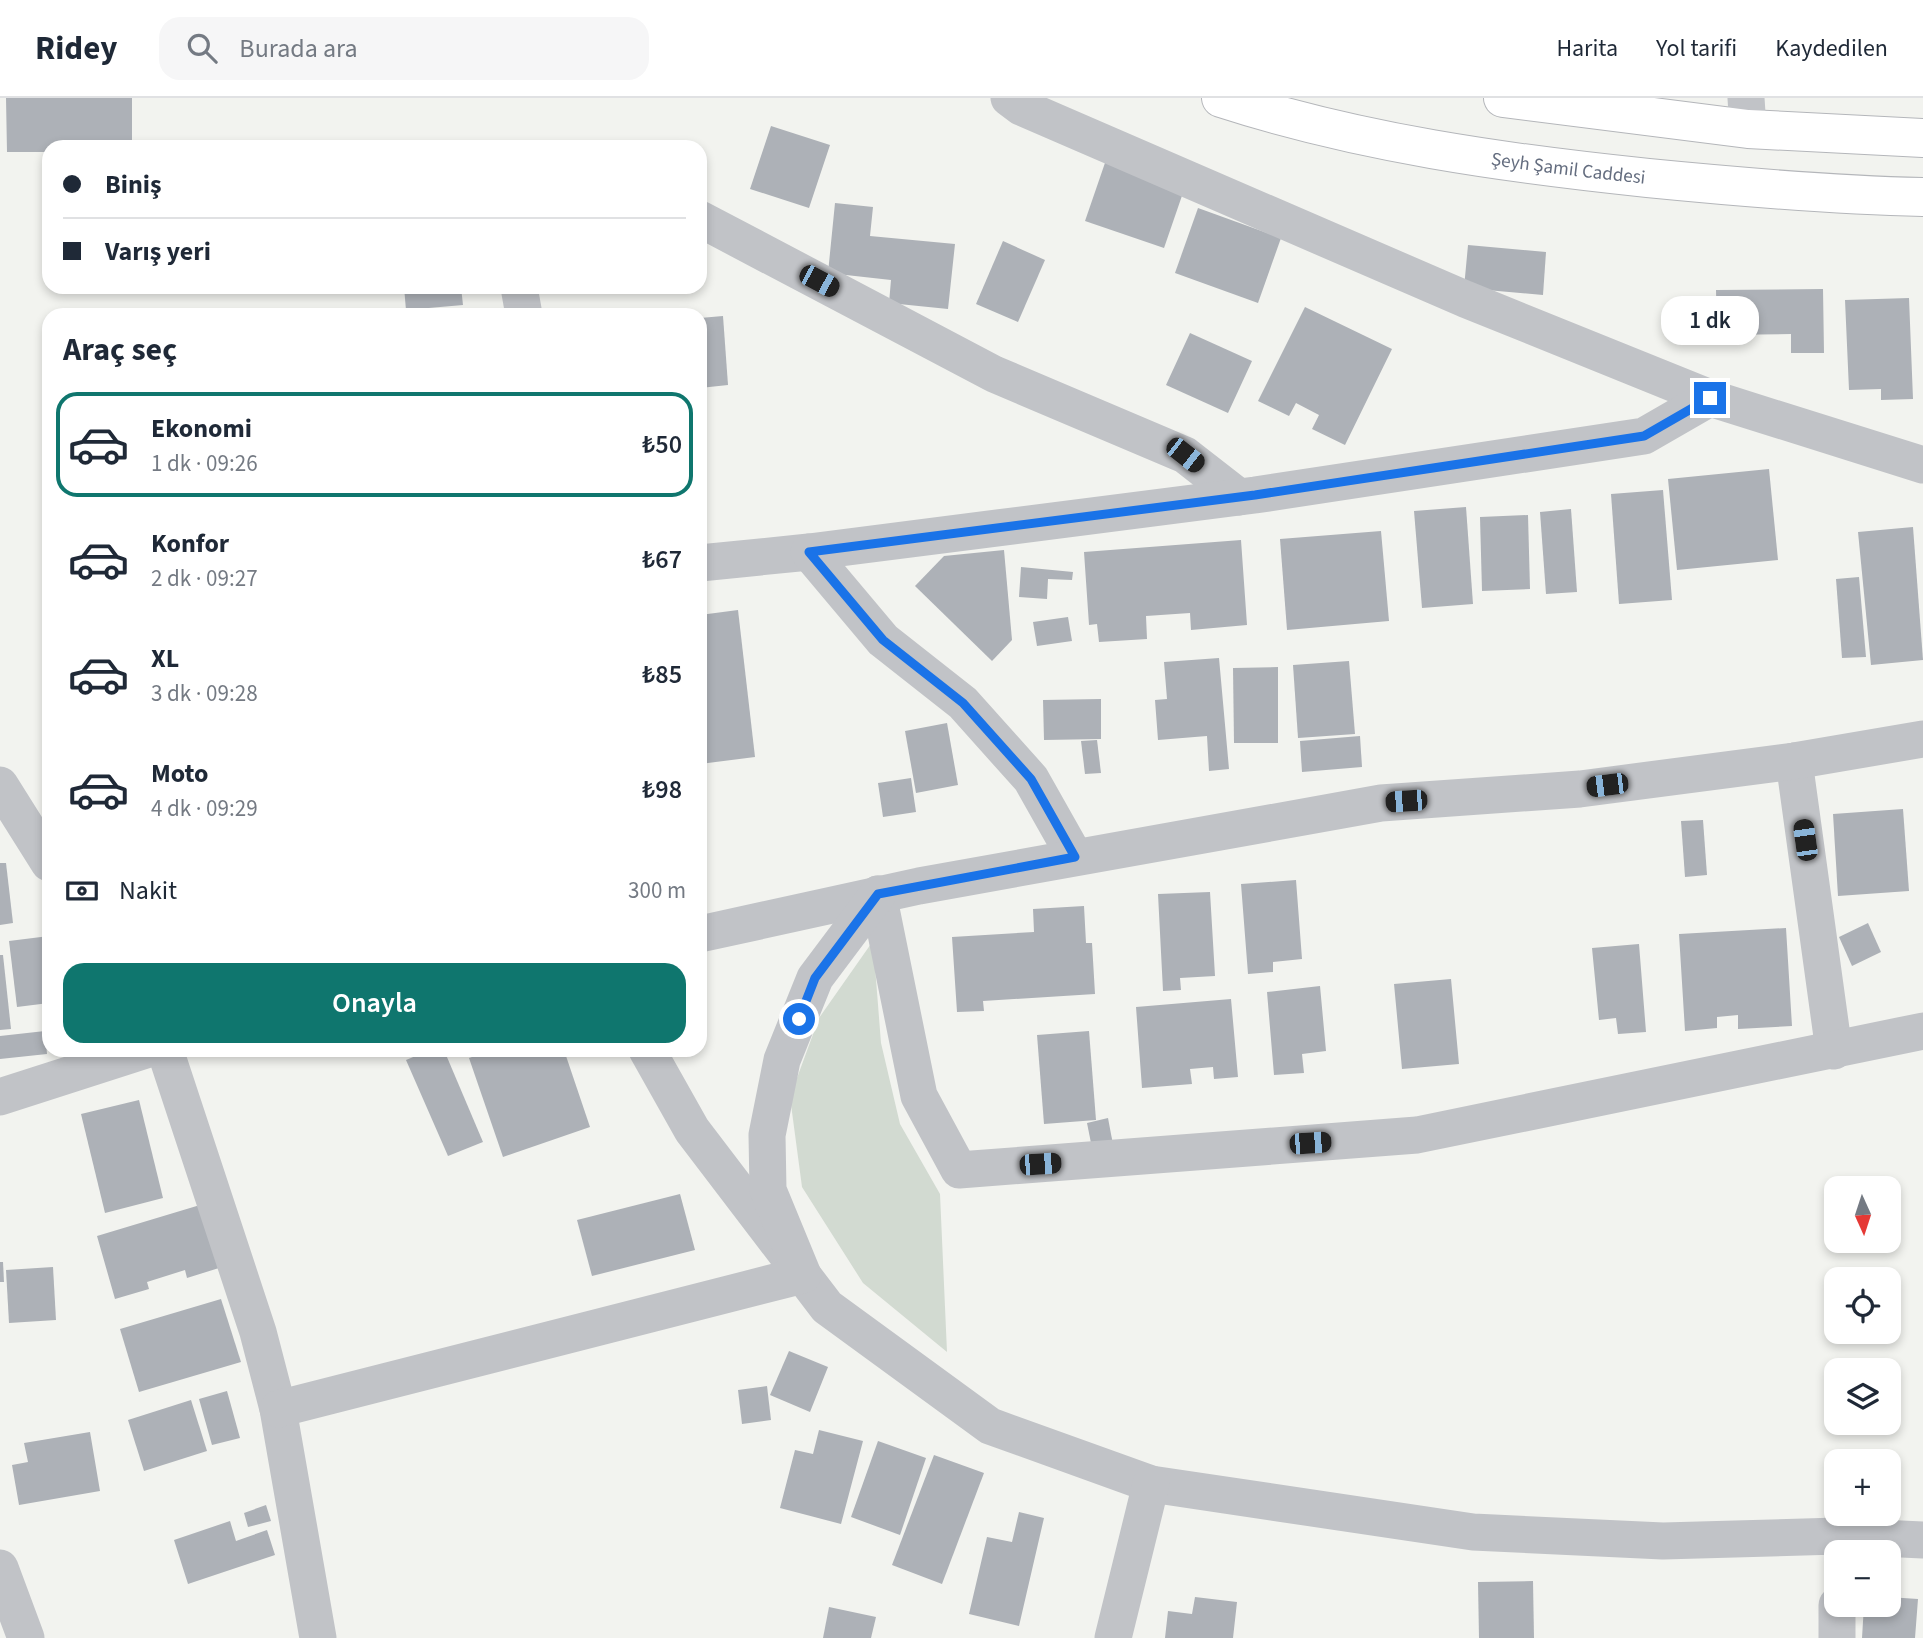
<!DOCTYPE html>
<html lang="tr">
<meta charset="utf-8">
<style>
:root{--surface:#fff;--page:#f6f6f7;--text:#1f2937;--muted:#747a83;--line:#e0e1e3;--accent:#0f766e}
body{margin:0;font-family:"Source Sans 3",sans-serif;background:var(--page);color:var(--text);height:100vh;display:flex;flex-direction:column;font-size:26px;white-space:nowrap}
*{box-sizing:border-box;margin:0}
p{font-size:23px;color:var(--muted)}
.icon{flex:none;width:38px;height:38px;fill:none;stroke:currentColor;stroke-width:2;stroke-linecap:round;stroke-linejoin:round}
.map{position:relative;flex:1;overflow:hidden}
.panel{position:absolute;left:42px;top:210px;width:665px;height:749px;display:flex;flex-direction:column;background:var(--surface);border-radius:21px;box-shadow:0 4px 10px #0003}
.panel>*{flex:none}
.top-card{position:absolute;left:42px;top:42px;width:665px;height:154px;border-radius:21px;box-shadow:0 4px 10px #0003;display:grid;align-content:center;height:154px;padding:0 21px;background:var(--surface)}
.needle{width:46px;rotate:177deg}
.fabs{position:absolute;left:1824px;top:1078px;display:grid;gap:14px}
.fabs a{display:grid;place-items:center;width:77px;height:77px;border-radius:14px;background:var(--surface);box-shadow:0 4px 10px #0003;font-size:35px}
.end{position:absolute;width:32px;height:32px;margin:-16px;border:9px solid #1a73e8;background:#fff;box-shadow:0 0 0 4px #fff}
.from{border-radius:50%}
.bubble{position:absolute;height:49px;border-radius:21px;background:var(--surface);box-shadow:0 4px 10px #0003;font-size:23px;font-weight:600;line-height:49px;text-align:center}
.car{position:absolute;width:21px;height:42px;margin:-21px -10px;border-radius:9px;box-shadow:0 0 5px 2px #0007;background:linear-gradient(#222 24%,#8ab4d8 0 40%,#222 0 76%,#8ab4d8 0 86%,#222 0)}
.top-card b{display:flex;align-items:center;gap:24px;height:66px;font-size:26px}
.top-card b+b{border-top:2px solid var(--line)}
.top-card i{width:18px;height:18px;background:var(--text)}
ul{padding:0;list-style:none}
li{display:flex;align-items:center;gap:21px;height:105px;margin:0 14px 10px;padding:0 7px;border:4px solid transparent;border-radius:21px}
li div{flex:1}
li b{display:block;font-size:26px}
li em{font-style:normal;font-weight:600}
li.active{border-color:var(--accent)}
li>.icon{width:63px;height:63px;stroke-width:1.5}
h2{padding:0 21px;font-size:32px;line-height:84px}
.pay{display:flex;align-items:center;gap:18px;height:77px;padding:0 21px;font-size:26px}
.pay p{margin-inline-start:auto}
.action{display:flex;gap:14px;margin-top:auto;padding:14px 21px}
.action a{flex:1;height:80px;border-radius:21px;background:var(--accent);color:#fff;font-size:28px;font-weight:600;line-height:80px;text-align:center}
header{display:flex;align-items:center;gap:42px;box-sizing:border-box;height:98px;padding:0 35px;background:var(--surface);border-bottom:2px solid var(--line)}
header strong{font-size:33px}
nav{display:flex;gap:38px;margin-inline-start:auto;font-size:24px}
.search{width:490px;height:63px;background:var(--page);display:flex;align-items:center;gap:18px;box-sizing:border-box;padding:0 24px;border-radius:21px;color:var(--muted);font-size:26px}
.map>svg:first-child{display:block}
.green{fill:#d2dad1}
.building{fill:#adb1b7}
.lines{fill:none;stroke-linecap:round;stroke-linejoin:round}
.major-casing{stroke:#b4b6ba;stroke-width:40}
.minor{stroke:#c1c3c7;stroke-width:37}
.major{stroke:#fff;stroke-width:38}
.route{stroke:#1a73e8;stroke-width:9}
.labels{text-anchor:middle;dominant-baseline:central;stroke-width:7;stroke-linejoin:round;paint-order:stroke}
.street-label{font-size:19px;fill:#646d7f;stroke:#fff}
</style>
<header>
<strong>Ridey</strong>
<div class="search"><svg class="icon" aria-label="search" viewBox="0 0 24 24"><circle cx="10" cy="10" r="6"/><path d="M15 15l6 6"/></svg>Burada ara</div>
<nav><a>Harita</a><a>Yol tarifi</a><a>Kaydedilen</a></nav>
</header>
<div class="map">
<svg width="1923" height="1540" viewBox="0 0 1923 1540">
<rect width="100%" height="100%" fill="#f2f3ef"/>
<path class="green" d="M873 843 881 945 900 1026 940 1096 947 1254 863 1185 802 1089 790 999 819 920Z"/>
<g class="building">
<path d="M6 0H132V49H49V54H7Z"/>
<path d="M771 28 830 47 809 110 750 91Z"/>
<path d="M1107 59 1186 86 1164 150 1085 123Z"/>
<path d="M835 105 873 109 870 138 955 146 948 211 889 205 891 182 828 175Z"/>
<path d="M1198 110 1281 140 1258 205 1175 175Z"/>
<path d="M1003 143 1045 162 1018 224 976 206Z"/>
<path d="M1468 147 1546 154 1543 197 1464 190Z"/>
<path d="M404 189H461L463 207 406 212Z"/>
<path d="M1823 191 1824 255H1791V236L1717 237 1716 192Z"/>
<path d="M1909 200 1913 301 1881 302V291L1849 292 1845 202Z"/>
<path d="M1305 209 1392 251 1345 347 1312 331 1319 317 1296 305 1289 318 1258 303Z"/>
<path d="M723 218 728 287 700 290V220Z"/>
<path d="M1190 235 1252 263 1228 315 1166 287Z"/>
<path d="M1769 371 1778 462 1677 472 1668 381Z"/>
<path d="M1663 392 1672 502 1619 506 1611 396Z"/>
<path d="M1466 409 1473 506 1422 510 1414 413Z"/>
<path d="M1571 411 1577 494 1546 496 1540 414Z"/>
<path d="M1528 417 1530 491 1482 493 1480 419Z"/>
<path d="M1913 429 1923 562 1871 567 1858 434Z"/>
<path d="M1381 433 1389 523 1287 532 1280 441Z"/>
<path d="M1241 442 1247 527 1191 532 1190 515 1146 518 1147 541 1099 544 1097 526 1089 527 1084 454Z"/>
<path d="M1004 452 1012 542 992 563 915 488 944 458Z"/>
<path d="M1021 469 1073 474 1072 482 1048 481 1047 501 1019 499Z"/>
<path d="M1859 479 1866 559 1842 560 1836 481Z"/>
<path d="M738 512 755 659 700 666V517Z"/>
<path d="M1068 519 1072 543 1037 548 1033 524Z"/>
<path d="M1219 560 1229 671 1209 673 1207 638 1158 642 1155 602 1167 601 1164 564Z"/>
<path d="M1349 563 1355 636 1298 640 1293 567Z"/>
<path d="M1278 569V645H1234L1233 570Z"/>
<path d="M1101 601V641L1044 642 1043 602Z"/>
<path d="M947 625 958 687 916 695 905 633Z"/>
<path d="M1360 638 1362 669 1302 674 1300 643Z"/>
<path d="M1097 642 1101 675 1085 676 1081 643Z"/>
<path d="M911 680 916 714 883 719 878 685Z"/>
<path d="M1903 711 1909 793 1838 798 1833 716Z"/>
<path d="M1703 722 1707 777 1685 779 1681 723Z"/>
<path d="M0 765H6L13 825 0 827Z"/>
<path d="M1296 782 1302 861 1273 864V874L1248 876 1241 786Z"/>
<path d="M1210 794 1215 878 1180 880 1181 892 1163 893 1158 796Z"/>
<path d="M1084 808 1086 845H1092L1095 896 983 903 984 913 957 914 952 839 1034 834 1033 811Z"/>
<path d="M1868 825 1881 854 1852 868 1839 839Z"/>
<path d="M1786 830 1792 928 1738 931V917L1717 919V930L1685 933 1679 836Z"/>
<path d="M49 838V905L17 909 9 843Z"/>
<path d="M1639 846 1646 934 1618 936 1616 920 1599 922 1592 850Z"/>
<path d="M0 857H3L11 931 0 932Z"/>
<path d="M1451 881 1459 966 1402 971 1394 886Z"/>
<path d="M1320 888 1326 953 1302 956 1304 975 1274 977 1267 894Z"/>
<path d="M1231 901 1238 979 1214 981 1213 969 1190 971 1192 986 1142 990 1136 909Z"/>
<path d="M45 933 47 956 0 961V938Z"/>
<path d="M1089 933 1096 1022 1044 1026 1037 937Z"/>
<path d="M430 952H444L483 1044 448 1058 406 962Z"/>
<path d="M493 952H564L590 1029 503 1059 469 960Z"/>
<path d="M139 1002 163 1100 105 1115 81 1016Z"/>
<path d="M1108 1020 1115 1057 1094 1060 1087 1025Z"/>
<path d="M680 1096 695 1152 592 1178 577 1122Z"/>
<path d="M200 1107 219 1170 187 1180 185 1172 147 1184 149 1191 115 1201 97 1138Z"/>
<path d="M0 1164H3L4 1184H0Z"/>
<path d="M53 1169 56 1222 9 1225 6 1172Z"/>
<path d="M221 1201 241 1264 139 1294 120 1231Z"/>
<path d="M789 1253 828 1269 810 1314 770 1297Z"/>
<path d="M767 1288 771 1322 742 1326 738 1292Z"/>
<path d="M227 1293 240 1340 212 1347 199 1301Z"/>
<path d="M191 1302 207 1353 144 1373 128 1322Z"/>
<path d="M819 1332 863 1343 841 1426 780 1410 795 1352 813 1356Z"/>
<path d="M90 1334 100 1393 19 1407 12 1367 28 1364 24 1345Z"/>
<path d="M878 1343 926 1360 900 1437 851 1419Z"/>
<path d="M934 1357 984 1375 942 1486 892 1467Z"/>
<path d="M266 1407 271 1423 248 1429 244 1415Z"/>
<path d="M1019 1414 1044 1420 1019 1528 969 1516 987 1439 1012 1444Z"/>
<path d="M230 1423 236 1443 267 1432 275 1457 188 1486 174 1442Z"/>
<path d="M1533 1483 1534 1540H1479L1478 1484Z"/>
<path d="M1195 1499 1237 1504 1233 1540H1165L1168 1513 1192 1516Z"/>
<path d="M1888 1499 1918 1501 1915 1540H1862L1864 1507H1888Z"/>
<path d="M829 1509 876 1519 871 1540H823Z"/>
</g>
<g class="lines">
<g class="major-casing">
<g id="major">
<path id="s1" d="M1221 0C1360 45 1504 65 1648 80 1739 89 1831 97 1923 99"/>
<path d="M1503 0 1748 31 1923 40"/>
</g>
</g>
<g class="minor">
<path d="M1009 0 1021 9 1465 201 1710 300"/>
<path d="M1746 0 1748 31"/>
<path d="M700 121 994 276 1185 357 1239 399"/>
<path d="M519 189 524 217"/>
<path d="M700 465 809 454"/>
<path d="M1794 663 1834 953"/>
<path d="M0 687 49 765"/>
<path d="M1075 759 1031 681 963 605 883 542 809 454 1255 397 1644 338 1710 300 1923 367"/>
<path d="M878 796 919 998 959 1072 1417 1037 1923 933"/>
<path d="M700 836 919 788 1381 705 1580 691 1794 663 1923 641"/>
<path d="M165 952 258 1234 278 1311 318 1540"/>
<path d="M647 952 692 1032 827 1209 990 1328 1151 1386 1473 1434 1663 1443 1838 1438 1923 1442"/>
<path d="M0 999 146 952"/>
<path d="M278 1311 803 1177 768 1092 767 1037 782 962 815 880 878 796"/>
<path d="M0 1470 26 1540"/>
<path d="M1113 1540 1151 1386"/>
<path d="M1837 1540V1507"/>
</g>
<use href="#major" class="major"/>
</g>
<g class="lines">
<path class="route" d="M799 921 815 880 878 796 1075 759 1031 681 963 605 883 542 809 454 1255 397 1644 338 1710 300"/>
</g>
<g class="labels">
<g class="street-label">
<text stroke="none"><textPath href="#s1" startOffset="355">Şeyh Şamil Caddesi</textPath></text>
</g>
</g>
</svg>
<div class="fabs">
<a><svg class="needle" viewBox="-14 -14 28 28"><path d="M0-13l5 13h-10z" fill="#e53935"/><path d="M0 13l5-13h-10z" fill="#747a83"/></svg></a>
<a><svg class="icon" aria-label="locate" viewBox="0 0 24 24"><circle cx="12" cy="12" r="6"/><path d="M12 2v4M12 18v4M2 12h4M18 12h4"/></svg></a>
<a><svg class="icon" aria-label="layers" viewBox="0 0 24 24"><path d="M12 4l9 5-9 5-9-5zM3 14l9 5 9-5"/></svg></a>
<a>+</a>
<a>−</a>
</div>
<i class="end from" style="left:799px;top:921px"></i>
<i class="end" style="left:1710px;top:300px"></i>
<div class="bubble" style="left:1661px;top:198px;width:98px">1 dk</div>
<i class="car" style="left:819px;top:183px;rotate:118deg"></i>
<i class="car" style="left:1185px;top:357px;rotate:128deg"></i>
<i class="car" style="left:1607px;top:687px;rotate:263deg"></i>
<i class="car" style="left:1406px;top:703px;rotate:266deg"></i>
<i class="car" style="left:1805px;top:742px;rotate:352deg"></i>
<i class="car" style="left:1310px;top:1045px;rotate:86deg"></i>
<i class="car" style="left:1040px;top:1066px;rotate:86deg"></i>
<div class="top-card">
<b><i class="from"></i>Biniş</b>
<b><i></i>Varış yeri</b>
</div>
<section class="panel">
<h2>Araç seç</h2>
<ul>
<li class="active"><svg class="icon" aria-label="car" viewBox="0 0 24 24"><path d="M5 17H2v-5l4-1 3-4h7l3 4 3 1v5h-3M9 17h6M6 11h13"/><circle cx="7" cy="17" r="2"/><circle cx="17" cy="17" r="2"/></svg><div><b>Ekonomi</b><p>1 dk · 09:26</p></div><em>₺50</em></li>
<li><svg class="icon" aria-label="car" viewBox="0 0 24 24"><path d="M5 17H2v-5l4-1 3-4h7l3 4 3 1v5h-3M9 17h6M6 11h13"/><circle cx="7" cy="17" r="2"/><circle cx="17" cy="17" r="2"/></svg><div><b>Konfor</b><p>2 dk · 09:27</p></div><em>₺67</em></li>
<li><svg class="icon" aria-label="car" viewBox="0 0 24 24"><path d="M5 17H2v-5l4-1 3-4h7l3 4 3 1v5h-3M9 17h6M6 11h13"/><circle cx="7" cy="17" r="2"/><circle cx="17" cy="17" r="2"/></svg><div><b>XL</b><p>3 dk · 09:28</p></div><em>₺85</em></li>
<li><svg class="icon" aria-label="car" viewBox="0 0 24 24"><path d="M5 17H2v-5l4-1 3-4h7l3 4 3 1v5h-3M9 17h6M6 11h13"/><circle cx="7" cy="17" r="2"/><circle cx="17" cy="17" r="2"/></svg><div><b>Moto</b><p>4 dk · 09:29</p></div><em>₺98</em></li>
</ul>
<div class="pay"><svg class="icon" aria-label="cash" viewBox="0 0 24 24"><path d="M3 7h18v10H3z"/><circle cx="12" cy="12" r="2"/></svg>Nakit<p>300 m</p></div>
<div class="action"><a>Onayla</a></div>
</section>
</div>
